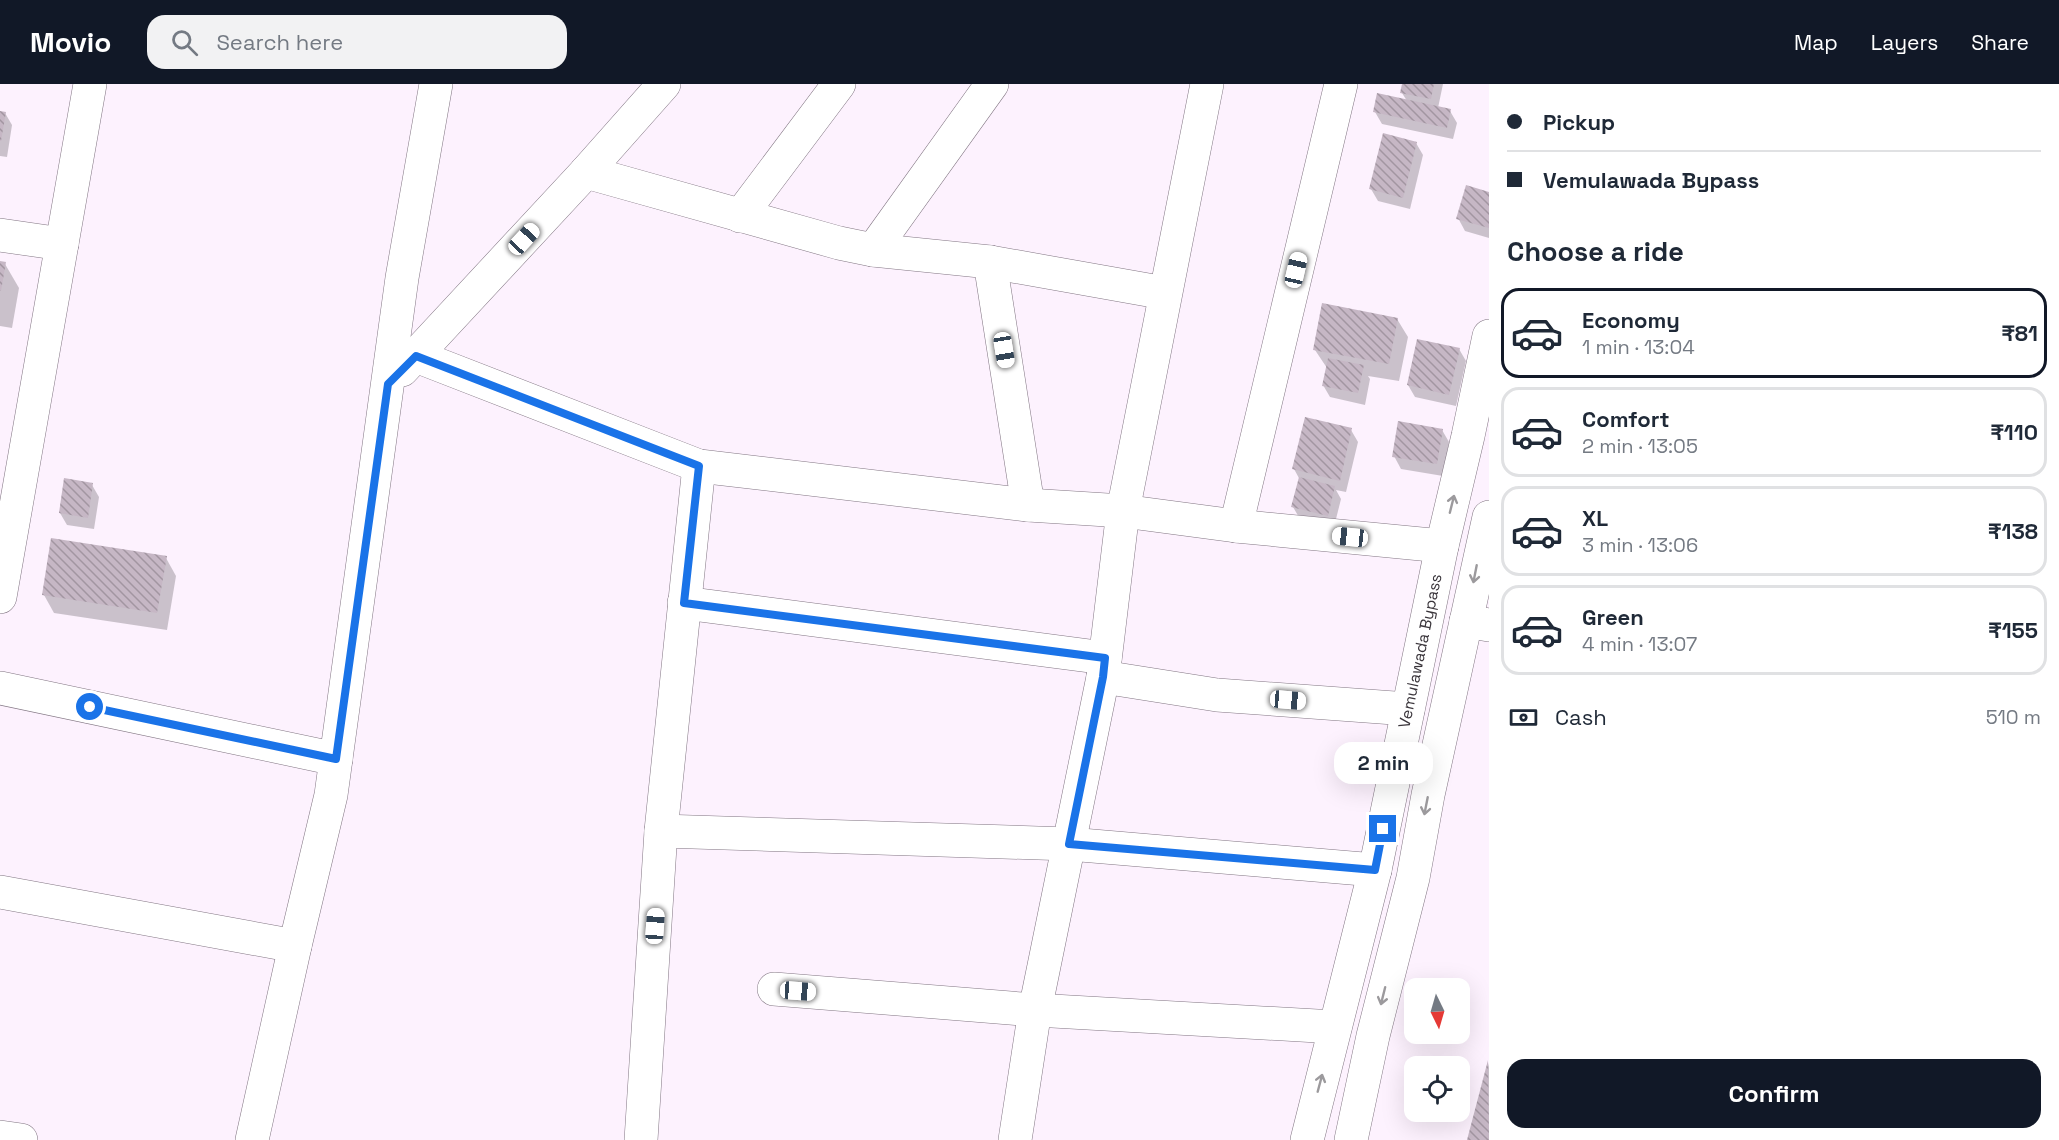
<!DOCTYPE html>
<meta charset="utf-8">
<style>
:root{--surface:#fff;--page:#f2f2f3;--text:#1f2937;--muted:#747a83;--line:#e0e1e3;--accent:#111827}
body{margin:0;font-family:"Space Grotesk",sans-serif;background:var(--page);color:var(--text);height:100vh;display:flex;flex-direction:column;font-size:22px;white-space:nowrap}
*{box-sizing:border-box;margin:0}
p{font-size:20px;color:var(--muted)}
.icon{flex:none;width:33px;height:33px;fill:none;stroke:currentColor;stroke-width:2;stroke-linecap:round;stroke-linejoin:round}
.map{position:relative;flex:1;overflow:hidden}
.side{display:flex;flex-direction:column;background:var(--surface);width:570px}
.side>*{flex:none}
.top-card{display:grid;align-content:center;height:132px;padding:0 18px;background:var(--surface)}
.needle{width:39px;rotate:175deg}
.controls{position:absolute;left:1404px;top:894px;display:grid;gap:12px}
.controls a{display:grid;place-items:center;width:66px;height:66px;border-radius:12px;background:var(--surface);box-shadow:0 6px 24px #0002;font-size:30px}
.end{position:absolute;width:27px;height:27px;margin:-14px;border:8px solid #1a73e8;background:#fff;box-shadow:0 0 0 3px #fff}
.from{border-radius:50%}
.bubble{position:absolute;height:42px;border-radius:18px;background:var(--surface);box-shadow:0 6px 24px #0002;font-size:20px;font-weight:700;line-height:42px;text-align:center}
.car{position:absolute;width:18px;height:36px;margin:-18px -9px;border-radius:8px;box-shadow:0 0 4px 2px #0007;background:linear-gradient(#fff 24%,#345 0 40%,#fff 0 76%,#345 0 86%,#fff 0)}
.top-card b{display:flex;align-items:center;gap:21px;height:57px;font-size:22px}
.top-card b+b{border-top:2px solid var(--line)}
.top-card i{width:15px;height:15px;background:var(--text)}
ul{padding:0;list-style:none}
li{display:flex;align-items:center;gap:18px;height:90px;margin:0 12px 9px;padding:0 6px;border:3px solid var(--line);border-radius:18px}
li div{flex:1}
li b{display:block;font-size:22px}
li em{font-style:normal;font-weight:700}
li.active{border-color:var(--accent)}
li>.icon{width:54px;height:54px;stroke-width:1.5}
h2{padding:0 18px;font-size:27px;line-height:72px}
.pay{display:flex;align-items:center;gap:15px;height:66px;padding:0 18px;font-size:22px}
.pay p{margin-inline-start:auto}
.cta{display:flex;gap:12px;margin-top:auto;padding:12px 18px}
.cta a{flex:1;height:69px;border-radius:18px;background:var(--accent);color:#fff;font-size:24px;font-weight:700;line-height:69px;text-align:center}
header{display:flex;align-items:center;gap:36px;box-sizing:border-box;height:84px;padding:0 30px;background:var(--accent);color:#fff}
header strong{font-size:28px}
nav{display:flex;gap:33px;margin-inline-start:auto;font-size:21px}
.search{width:420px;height:54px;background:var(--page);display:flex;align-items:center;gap:15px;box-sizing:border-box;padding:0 21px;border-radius:18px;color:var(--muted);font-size:22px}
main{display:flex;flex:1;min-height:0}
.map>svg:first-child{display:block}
.shadow{fill:#0003}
.building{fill:url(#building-back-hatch)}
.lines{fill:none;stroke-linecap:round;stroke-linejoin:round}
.minor-casing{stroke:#827683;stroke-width:34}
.major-casing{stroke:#827683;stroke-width:34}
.minor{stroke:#fff;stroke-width:33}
.major{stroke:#fff;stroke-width:33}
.oneway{stroke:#9c9a9d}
.route{stroke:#1a73e8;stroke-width:8}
.labels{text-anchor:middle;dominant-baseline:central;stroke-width:4.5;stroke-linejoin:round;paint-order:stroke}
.street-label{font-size:16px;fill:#3a353b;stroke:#fff}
</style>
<header>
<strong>Movio</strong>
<div class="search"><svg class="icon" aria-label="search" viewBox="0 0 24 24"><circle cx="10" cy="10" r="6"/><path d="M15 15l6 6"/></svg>Search here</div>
<nav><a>Map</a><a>Layers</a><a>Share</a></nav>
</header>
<main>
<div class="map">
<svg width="1489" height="1056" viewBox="0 0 1489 1056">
<defs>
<pattern id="building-back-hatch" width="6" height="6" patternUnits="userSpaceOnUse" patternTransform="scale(1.5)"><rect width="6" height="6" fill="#c6b7c5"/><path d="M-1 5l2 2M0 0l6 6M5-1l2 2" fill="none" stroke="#a296a1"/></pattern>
</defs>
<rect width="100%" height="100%" fill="#fdf2fe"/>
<g class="shadow">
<path d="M1404 0H1443L1438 24 1450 27 1457 39 1453 55 1382 40 1375 28 1407 17 1402 9Z"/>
<path d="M0 28 5 29 12 41 7 73 0 72Z"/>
<path d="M1416 59 1423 71 1410 125 1378 117 1371 105Z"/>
<path d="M1467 103 1489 109V154L1465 147 1458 134Z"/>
<path d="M0 179 5 180 19 204 12 244 0 242Z"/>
<path d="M1397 235 1408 253 1399 297 1368 292 1370 295 1365 321 1330 313 1323 301 1327 284 1315 266Z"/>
<path d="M1459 265 1466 277 1456 322 1415 313 1408 301Z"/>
<path d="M1351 346 1358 358 1346 408 1336 406 1341 415 1334 443 1300 435 1293 423 1300 396 1294 385Z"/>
<path d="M1442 346 1449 358 1443 392 1401 385 1394 372Z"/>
<path d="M92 401 99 413 94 445 67 441 60 429Z"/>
<path d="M166 474 176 492 167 546 54 529 44 511Z"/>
<path d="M1489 979V1056H1469Z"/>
</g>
<g class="building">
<path d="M1402 0H1434L1431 15 1400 9Z"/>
<path d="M1377 9 1451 25 1447 44 1373 28Z"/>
<path d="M0 27 6 28 1 57H0Z"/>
<path d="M1383 49 1417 58 1403 114 1369 105Z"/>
<path d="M1466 101 1489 108V144L1456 135Z"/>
<path d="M0 177 6 178 1 207 0 206Z"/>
<path d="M1322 219 1398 234 1389 280 1313 266Z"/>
<path d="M1417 255 1460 264 1449 311 1407 301Z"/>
<path d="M1328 274 1364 281 1358 309 1322 302Z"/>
<path d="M1305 333 1352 344 1340 397 1292 385Z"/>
<path d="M1398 337 1443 345 1437 380 1392 373Z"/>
<path d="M1299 393 1335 402 1328 432 1291 423Z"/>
<path d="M64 394 93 399 88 434 59 429Z"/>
<path d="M51 454 167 472 157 529 42 511Z"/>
<path d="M1488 976 1489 1056H1467Z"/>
</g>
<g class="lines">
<g class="minor-casing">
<g id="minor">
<path d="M586 88 839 159 873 166 990 178 1028 421"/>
<path d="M740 132 839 0"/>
<path d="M0 151 62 160"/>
<path d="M873 166 992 0"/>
<path d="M990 178 1165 209"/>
<path d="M416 272 699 382 1028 421 1123 427 1236 442 1442 462"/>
<path d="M402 286 586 88 664 0"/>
<path d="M1236 442 1341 0"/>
<path d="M0 513 90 0"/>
<path d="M684 519 1105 574"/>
<path d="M1466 537 1489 541"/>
<path d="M1103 593 1217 611 1408 625"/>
<path d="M0 604 336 675"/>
<path d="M661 747 1069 760 1375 786"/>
<path d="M0 808 295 862"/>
<path d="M774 905 1035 926 1335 943"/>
<path d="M252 1056 295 862 331 711 402 194 436 0"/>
<path d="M641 1056 661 747 699 382"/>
<path d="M1015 1056 1035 926 1103 593 1123 427 1207 0"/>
</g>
</g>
<g class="major-casing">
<g id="major">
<path d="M0 1053 21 1056"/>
<path d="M1307 1056 1375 786 1442 462 1468 352 1489 252"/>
<path d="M1351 1056 1373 952 1413 794 1428 711 1489 433"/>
</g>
</g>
<use href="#minor" class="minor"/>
<use href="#major" class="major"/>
</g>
<defs><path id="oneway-shaft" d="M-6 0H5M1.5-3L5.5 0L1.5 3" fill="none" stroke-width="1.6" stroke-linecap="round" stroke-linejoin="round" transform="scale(1.5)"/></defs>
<g class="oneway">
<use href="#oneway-shaft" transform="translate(1452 420) rotate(-76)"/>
<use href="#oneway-shaft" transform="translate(1475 490) rotate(101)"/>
<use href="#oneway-shaft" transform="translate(1426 722) rotate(101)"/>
<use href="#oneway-shaft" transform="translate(1383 912) rotate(104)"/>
<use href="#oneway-shaft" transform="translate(1320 999) rotate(-75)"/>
</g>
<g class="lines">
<path class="route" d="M90 623 336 675 388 300 416 272 699 382 684 519 1105 574 1103 593 1069 760 1375 786 1383 745"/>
</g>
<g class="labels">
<g class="street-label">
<text transform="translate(1420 567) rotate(-78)">Vemulawada Bypass</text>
</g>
</g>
</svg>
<div class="controls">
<a><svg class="needle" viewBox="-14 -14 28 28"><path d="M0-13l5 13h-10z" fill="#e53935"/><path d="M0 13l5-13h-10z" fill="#747a83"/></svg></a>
<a><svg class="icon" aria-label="locate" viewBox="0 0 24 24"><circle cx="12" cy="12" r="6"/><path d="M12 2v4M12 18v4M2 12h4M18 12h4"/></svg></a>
</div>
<i class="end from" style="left:90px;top:623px"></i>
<i class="end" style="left:1383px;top:745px"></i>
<div class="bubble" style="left:1334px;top:658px;width:99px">2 min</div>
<i class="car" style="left:524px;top:155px;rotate:43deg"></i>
<i class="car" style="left:1296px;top:186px;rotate:13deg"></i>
<i class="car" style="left:1004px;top:266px;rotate:171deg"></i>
<i class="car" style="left:1350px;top:453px;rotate:276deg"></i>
<i class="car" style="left:1288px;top:616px;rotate:95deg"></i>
<i class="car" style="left:655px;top:842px;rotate:4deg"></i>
<i class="car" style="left:798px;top:907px;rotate:94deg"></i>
</div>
<section class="side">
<div class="top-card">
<b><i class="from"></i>Pickup</b>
<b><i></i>Vemulawada Bypass</b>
</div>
<h2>Choose a ride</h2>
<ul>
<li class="active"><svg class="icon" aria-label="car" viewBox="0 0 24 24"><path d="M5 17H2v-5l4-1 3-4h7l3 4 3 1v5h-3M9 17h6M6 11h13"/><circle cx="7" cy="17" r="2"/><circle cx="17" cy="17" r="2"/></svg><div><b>Economy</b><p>1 min · 13:04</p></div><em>₹81</em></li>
<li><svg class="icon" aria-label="car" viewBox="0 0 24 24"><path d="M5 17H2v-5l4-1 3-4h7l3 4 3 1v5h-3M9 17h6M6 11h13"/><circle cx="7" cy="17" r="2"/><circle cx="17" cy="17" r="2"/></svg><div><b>Comfort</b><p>2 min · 13:05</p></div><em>₹110</em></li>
<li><svg class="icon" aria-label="car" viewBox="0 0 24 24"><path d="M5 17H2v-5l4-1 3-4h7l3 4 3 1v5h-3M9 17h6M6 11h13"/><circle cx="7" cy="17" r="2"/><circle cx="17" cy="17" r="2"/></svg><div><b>XL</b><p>3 min · 13:06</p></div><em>₹138</em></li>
<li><svg class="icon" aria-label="car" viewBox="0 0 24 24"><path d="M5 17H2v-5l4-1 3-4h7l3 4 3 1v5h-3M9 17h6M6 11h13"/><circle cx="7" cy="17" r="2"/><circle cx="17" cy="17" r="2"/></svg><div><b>Green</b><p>4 min · 13:07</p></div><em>₹155</em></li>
</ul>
<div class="pay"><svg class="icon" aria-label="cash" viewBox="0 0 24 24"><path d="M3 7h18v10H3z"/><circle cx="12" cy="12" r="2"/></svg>Cash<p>510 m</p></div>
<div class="cta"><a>Confirm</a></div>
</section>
</main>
